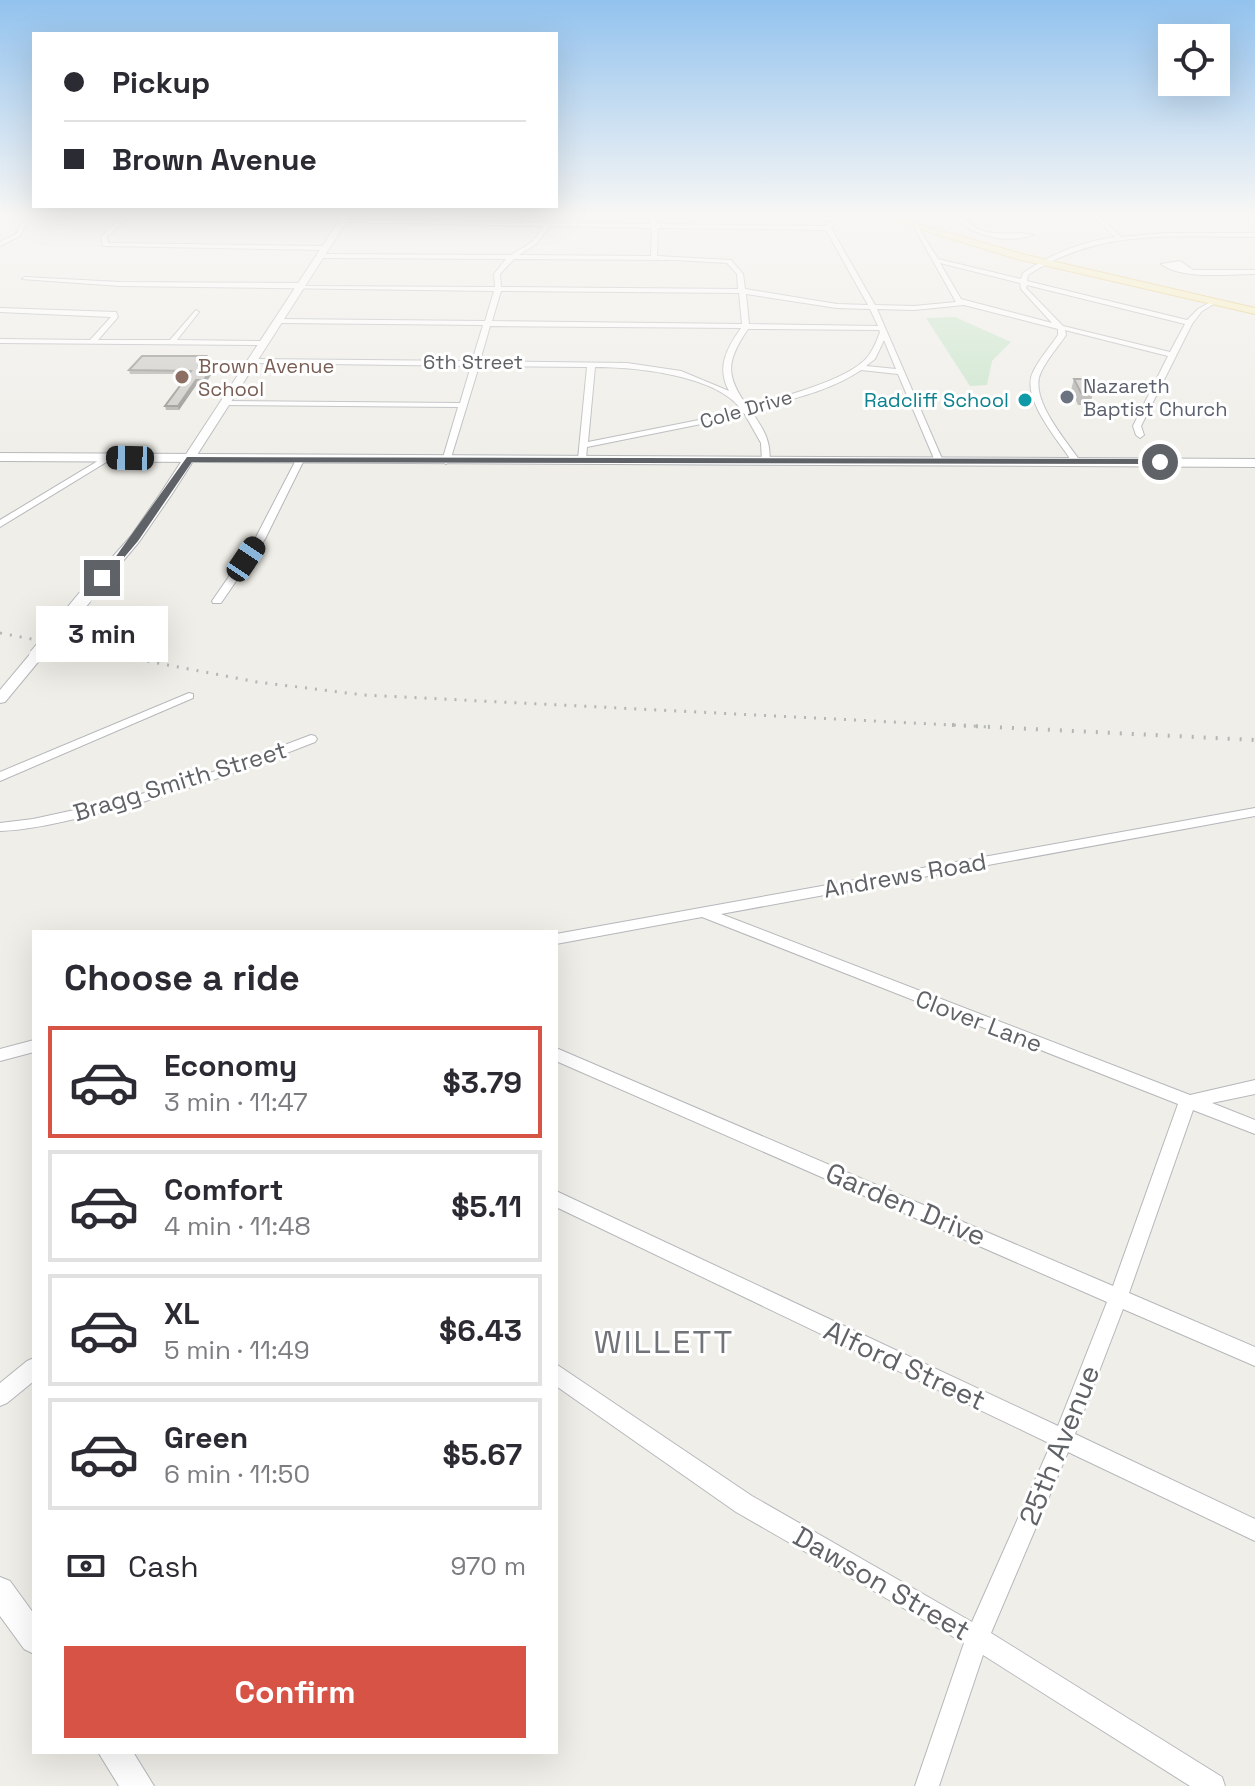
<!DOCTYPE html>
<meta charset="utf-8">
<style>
:root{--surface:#fff;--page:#f7f7f7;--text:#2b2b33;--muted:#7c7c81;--line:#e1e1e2;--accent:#d75346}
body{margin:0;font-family:"Space Grotesk",sans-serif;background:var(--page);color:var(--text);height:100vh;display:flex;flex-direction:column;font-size:30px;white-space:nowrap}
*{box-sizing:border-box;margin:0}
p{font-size:26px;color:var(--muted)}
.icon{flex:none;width:44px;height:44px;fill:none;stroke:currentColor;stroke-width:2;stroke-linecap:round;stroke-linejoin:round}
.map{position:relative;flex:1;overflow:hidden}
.panel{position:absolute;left:32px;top:930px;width:526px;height:824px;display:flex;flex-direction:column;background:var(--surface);border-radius:0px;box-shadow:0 8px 32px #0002}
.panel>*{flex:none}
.guide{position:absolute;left:32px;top:32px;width:526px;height:176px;border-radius:0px;box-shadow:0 8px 32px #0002;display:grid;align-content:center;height:176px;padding:0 32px;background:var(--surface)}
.controls{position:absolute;left:1158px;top:24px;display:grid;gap:16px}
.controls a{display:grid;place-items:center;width:72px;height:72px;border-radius:0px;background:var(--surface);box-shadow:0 8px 32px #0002;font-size:40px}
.end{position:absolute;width:36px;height:36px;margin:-18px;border:10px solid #5f6266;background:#fff;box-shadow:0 0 0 4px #fff}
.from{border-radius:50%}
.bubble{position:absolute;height:56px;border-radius:0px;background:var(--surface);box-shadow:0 8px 32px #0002;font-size:26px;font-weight:700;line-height:56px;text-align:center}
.car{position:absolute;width:24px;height:48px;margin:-24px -12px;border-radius:10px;box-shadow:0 0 6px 2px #0007;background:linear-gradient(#222 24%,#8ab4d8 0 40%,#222 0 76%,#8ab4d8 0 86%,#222 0)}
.guide b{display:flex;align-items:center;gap:28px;height:76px;font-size:30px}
.guide b+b{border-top:2px solid var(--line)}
.guide i{width:20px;height:20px;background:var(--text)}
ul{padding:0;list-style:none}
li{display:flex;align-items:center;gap:24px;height:112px;margin:0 16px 12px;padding:0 16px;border:4px solid var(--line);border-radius:0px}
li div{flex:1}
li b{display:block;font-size:30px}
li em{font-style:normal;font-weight:700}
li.on{border-color:var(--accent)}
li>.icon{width:72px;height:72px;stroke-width:1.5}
h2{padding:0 32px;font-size:36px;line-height:96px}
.pay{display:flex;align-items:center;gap:20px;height:88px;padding:0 32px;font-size:30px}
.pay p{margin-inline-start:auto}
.button{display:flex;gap:16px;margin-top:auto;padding:16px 32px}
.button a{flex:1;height:92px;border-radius:0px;background:var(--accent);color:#fff;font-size:32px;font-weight:700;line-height:92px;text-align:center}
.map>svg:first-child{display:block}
.green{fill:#c7e4c8}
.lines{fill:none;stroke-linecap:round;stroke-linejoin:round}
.minor-casing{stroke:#b5b7bb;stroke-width:2}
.tertiary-casing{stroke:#b5b7bb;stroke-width:2}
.secondary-casing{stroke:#b4b6ba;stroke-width:2}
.primary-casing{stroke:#e3c36e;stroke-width:2}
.minor{fill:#fff;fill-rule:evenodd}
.tertiary{fill:#fff;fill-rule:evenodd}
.secondary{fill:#fff;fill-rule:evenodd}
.primary{fill:#f7edb6;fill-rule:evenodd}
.rail-far1{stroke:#b5b6b6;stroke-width:3;stroke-dasharray:2 8;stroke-linecap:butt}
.rail{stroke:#b5b6b6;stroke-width:4;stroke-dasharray:2 10;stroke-linecap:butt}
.tertiary-bridge-casing{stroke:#b5b7bb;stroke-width:16;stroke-linecap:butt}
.tertiary-bridge{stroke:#fff;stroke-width:14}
.wall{fill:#afada9}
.shaded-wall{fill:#8e8d89}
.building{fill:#cbc9c4;stroke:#8e8d89;stroke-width:2}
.route{fill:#5f6266}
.education-dot{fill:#8d6e63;stroke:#fff;stroke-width:3}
.worship-dot{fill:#6b7280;stroke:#fff;stroke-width:3}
.culture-dot{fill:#0f9aa8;stroke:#fff;stroke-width:3}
.labels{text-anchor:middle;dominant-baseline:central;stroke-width:6;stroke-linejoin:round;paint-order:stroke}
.far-street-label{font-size:20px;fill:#5f6266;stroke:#fff}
.far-education-label{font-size:20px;fill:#785e54;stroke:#fff;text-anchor:start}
.far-worship-label{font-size:20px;fill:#5b616d;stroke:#fff;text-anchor:start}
.far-culture-label{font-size:20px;fill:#0d838f;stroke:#fff;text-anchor:end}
.street-label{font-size:24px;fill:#5f6266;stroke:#fff}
.near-street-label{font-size:28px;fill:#5f6266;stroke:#fff}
.near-neighbourhood-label{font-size:32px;letter-spacing:2px;fill:#707478;stroke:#fff}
</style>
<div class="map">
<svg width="1255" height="1786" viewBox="0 0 1255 1786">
<rect width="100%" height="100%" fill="#efeee8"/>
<path class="green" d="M955 317 1011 342 992 361 987 385 970 386 926 318Z"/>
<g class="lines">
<g class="minor-casing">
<g id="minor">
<path d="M25 216H31L20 236 0 246V242L16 234Z"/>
<path d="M123 216H129L107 237 108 243 326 246 329 248 326 250 103 246 101 237Z"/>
<path d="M548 216H554L551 223 651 224 649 216H655L657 224 826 226 832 221 806 216 836 218 852 216 838 221 831 228 875 305 914 306 956 302 915 229 918 227 938 259 1021 279 1023 273C1051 254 1081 242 1115 237L1093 216H1099L1121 237 1166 233H1255V237C1174 237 1099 228 1028 275L1027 281 1187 320 1198 309 1214 300 1219 301 1202 311 1192 324 1141 426 1144 435 1140 438 1136 435 1133 426 1168 356 1065 330 1066 335C1058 347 1047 359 1041 372 1028 398 1066 440 1080 461L1076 464 1073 463C1059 441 1020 398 1033 372 1039 359 1050 347 1058 335V329L964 305 914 310 877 309 943 461 942 463 935 461 898 374 861 370C829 392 787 400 751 411 763 428 772 442 769 463L762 461 761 443 744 413 721 420 587 447 586 459 582 462 578 459 587 367 479 366 450 461 446 464 442 461 458 407 224 405 220 403 224 401 460 403 471 366 252 363 248 361 252 359 472 361 483 325 280 323 276 321 280 319 485 321 494 291 120 286 22 279 25 277 120 282 302 283 305 286 495 287 494 274 506 259 322 258 319 256 322 254 511 255 532 242 544 226 340 222 343 220 546 223ZM550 226 652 228 651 256 519 255 536 244ZM658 228 826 230 868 305 837 304 745 289 743 274 731 260 657 256ZM514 259 675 260 727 263 737 274 738 289 501 287 500 274ZM940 263 1020 283 1021 289 1052 323 961 299ZM1027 285 1185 324 1170 352 1063 326 1026 288ZM501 291 739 293 742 324 492 321ZM746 294 837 308 870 309 878 326 749 324ZM490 326 741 328C727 348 716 367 729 391L681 371 627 363 480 361ZM748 329 879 330 880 332C877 340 874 348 869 355 852 380 777 398 748 407 724 375 727 360 748 329ZM884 340 896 369 866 366 875 359ZM595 367C635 367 716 375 741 409L719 416 588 442Z"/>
<path d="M954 216C965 217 972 227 982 231 999 236 1018 231 1033 235 1007 244 973 237 954 216Z"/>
<path d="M1180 261 1193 270H1255V274C1229 274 1182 280 1161 264Z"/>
<path d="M0 308 116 312 118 317 98 340H170L196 310 199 312 177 340 264 341 268 343 264 345 0 343V339L90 340 111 317 0 312Z"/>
<path d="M106 456 113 458 0 527V520Z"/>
<path d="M297 458 304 460 265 539 221 603H213L212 601 255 539Z"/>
<path d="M189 693 193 694V698L0 781V772Z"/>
<path d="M311 735 315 736 317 739 315 742C238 772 161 800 79 818 53 824 27 830 0 831V823L33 819 125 799 216 771Z"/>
<path d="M1255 808V816L721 914 1190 1095 1255 1080V1094L1212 1103 1255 1120V1134L1193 1110 1129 1293 1255 1347V1366L1123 1309 1075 1434 1255 1519V1541L1068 1452 991 1633 1222 1777 1225 1786H1190L983 1655 939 1786H915L964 1643 736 1512 556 1386V1364L752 1496 972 1622 1051 1444 556 1207V1191L1058 1426 1107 1302 556 1061V1048L1113 1286 1178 1104 702 917 556 944V934Z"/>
<path d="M34 1040V1052L0 1061V1049Z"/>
<path d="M34 1358V1381L7 1403 0 1406V1383L27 1361Z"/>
</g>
</g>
<g class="tertiary-casing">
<g id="tertiary">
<path d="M342 216H350L172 494 139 542 90 600H80V594L131 536 160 494Z"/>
<path d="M36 652 43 656 5 702 0 703V690L31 653Z"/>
<path d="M0 1577 10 1581 34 1614V1654L24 1649 0 1616Z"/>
<path d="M98 1752H133L154 1786H119Z"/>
</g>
</g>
<g class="secondary-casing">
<path id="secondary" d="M0 453 1255 459V467L0 461Z"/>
</g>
<g class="primary-casing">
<path id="primary" d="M877 216H890L1022 254 1255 308V314L1017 259Z"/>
</g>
<use href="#minor" class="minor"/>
<use href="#tertiary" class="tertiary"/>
<use href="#secondary" class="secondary"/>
<use href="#primary" class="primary"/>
<path class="rail-far1" d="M0 633 257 682 364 695 991 727"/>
<path class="rail" d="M952 725 1255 740"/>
<g class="tertiary-bridge-casing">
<path id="tertiary-bridge" d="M36 656 85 597"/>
</g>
<use href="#tertiary-bridge" class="tertiary-bridge"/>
</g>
<g class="wall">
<path d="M207 360 203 365 215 369 205 384H197L179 410H166L165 406 188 374H130L129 370Z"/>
<path d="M1074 379 1093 393 1090 405H1078L1071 390Z"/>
</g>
<g class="shaded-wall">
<path d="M214 365 215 369 205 384 204 380Z"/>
<path d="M196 380 197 384 179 410 178 406Z"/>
</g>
<g class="building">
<path d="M142 356H206L199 365H214L204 380H196L178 406H165L191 371 129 370Z"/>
<path d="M1074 379H1087L1093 393H1081Z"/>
</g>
<linearGradient id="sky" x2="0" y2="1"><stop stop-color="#92c2ee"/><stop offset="0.46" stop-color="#f8f7f5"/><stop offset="1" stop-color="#f8f7f5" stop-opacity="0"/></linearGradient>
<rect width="1255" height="466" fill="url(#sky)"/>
<path class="route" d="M187 457 1160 459 1164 462 1160 464 192 462 138 541 105 580H99Z"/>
<circle class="education-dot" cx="182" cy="377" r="8"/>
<circle class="worship-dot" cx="1067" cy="397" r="8"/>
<circle class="culture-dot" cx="1025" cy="400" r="8"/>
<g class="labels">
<g class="far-street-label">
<text x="473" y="362">6th Street</text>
<text transform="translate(746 409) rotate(-16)">Cole Drive</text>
</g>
<g class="far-education-label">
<text x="198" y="366">Brown Avenue<tspan x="198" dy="23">School</tspan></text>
</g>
<g class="far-worship-label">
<text x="1083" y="386">Nazareth<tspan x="1083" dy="23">Baptist Church</tspan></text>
</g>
<g class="far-culture-label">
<text x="1009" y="400">Radcliff School</text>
</g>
<g class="street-label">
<text transform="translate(180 781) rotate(-17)">Bragg Smith Street</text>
<text transform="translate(905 875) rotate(-10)">Andrews Road</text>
<text transform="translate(979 1021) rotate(21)">Clover Lane</text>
</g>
<g class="near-street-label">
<text transform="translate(906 1204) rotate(23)">Garden Drive</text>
<text transform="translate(905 1365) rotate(25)">Alford Street</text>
<text transform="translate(1059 1445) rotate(-68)">25th Avenue</text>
<text transform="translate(882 1583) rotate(30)">Dawson Street</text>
</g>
<g class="near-neighbourhood-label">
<text x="664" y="1342">WILLETT</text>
</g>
</g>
</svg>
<div class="controls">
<a><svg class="icon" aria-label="locate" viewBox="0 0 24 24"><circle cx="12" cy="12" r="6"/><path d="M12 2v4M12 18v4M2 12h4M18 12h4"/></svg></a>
</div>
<i class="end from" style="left:1160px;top:462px"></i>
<i class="end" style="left:102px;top:578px"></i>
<div class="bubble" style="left:36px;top:606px;width:132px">3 min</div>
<i class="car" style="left:130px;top:458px;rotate:271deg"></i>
<i class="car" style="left:246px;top:559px;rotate:34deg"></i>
<div class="guide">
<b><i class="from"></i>Pickup</b>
<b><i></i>Brown Avenue</b>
</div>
<section class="panel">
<h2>Choose a ride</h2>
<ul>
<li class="on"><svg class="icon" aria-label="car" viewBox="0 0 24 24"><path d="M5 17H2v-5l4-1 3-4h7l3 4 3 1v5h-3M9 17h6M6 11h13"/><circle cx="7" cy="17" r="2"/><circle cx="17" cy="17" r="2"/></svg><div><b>Economy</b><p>3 min · 11:47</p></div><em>$3.79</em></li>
<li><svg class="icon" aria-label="car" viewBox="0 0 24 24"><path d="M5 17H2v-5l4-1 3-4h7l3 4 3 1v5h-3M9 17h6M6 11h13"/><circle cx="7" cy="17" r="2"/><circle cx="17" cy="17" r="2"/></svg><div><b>Comfort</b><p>4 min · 11:48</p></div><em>$5.11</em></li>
<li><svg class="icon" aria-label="car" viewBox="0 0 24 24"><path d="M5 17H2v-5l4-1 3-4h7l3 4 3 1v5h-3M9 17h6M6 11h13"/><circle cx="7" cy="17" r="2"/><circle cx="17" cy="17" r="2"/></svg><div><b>XL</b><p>5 min · 11:49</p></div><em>$6.43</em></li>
<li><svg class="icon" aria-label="car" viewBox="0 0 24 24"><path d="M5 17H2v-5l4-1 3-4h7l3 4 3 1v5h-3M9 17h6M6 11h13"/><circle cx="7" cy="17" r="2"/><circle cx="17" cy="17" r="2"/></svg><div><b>Green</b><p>6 min · 11:50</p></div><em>$5.67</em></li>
</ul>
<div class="pay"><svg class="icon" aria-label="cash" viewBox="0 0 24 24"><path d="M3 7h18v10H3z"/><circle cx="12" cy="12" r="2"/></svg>Cash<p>970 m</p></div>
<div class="button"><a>Confirm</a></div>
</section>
</div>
